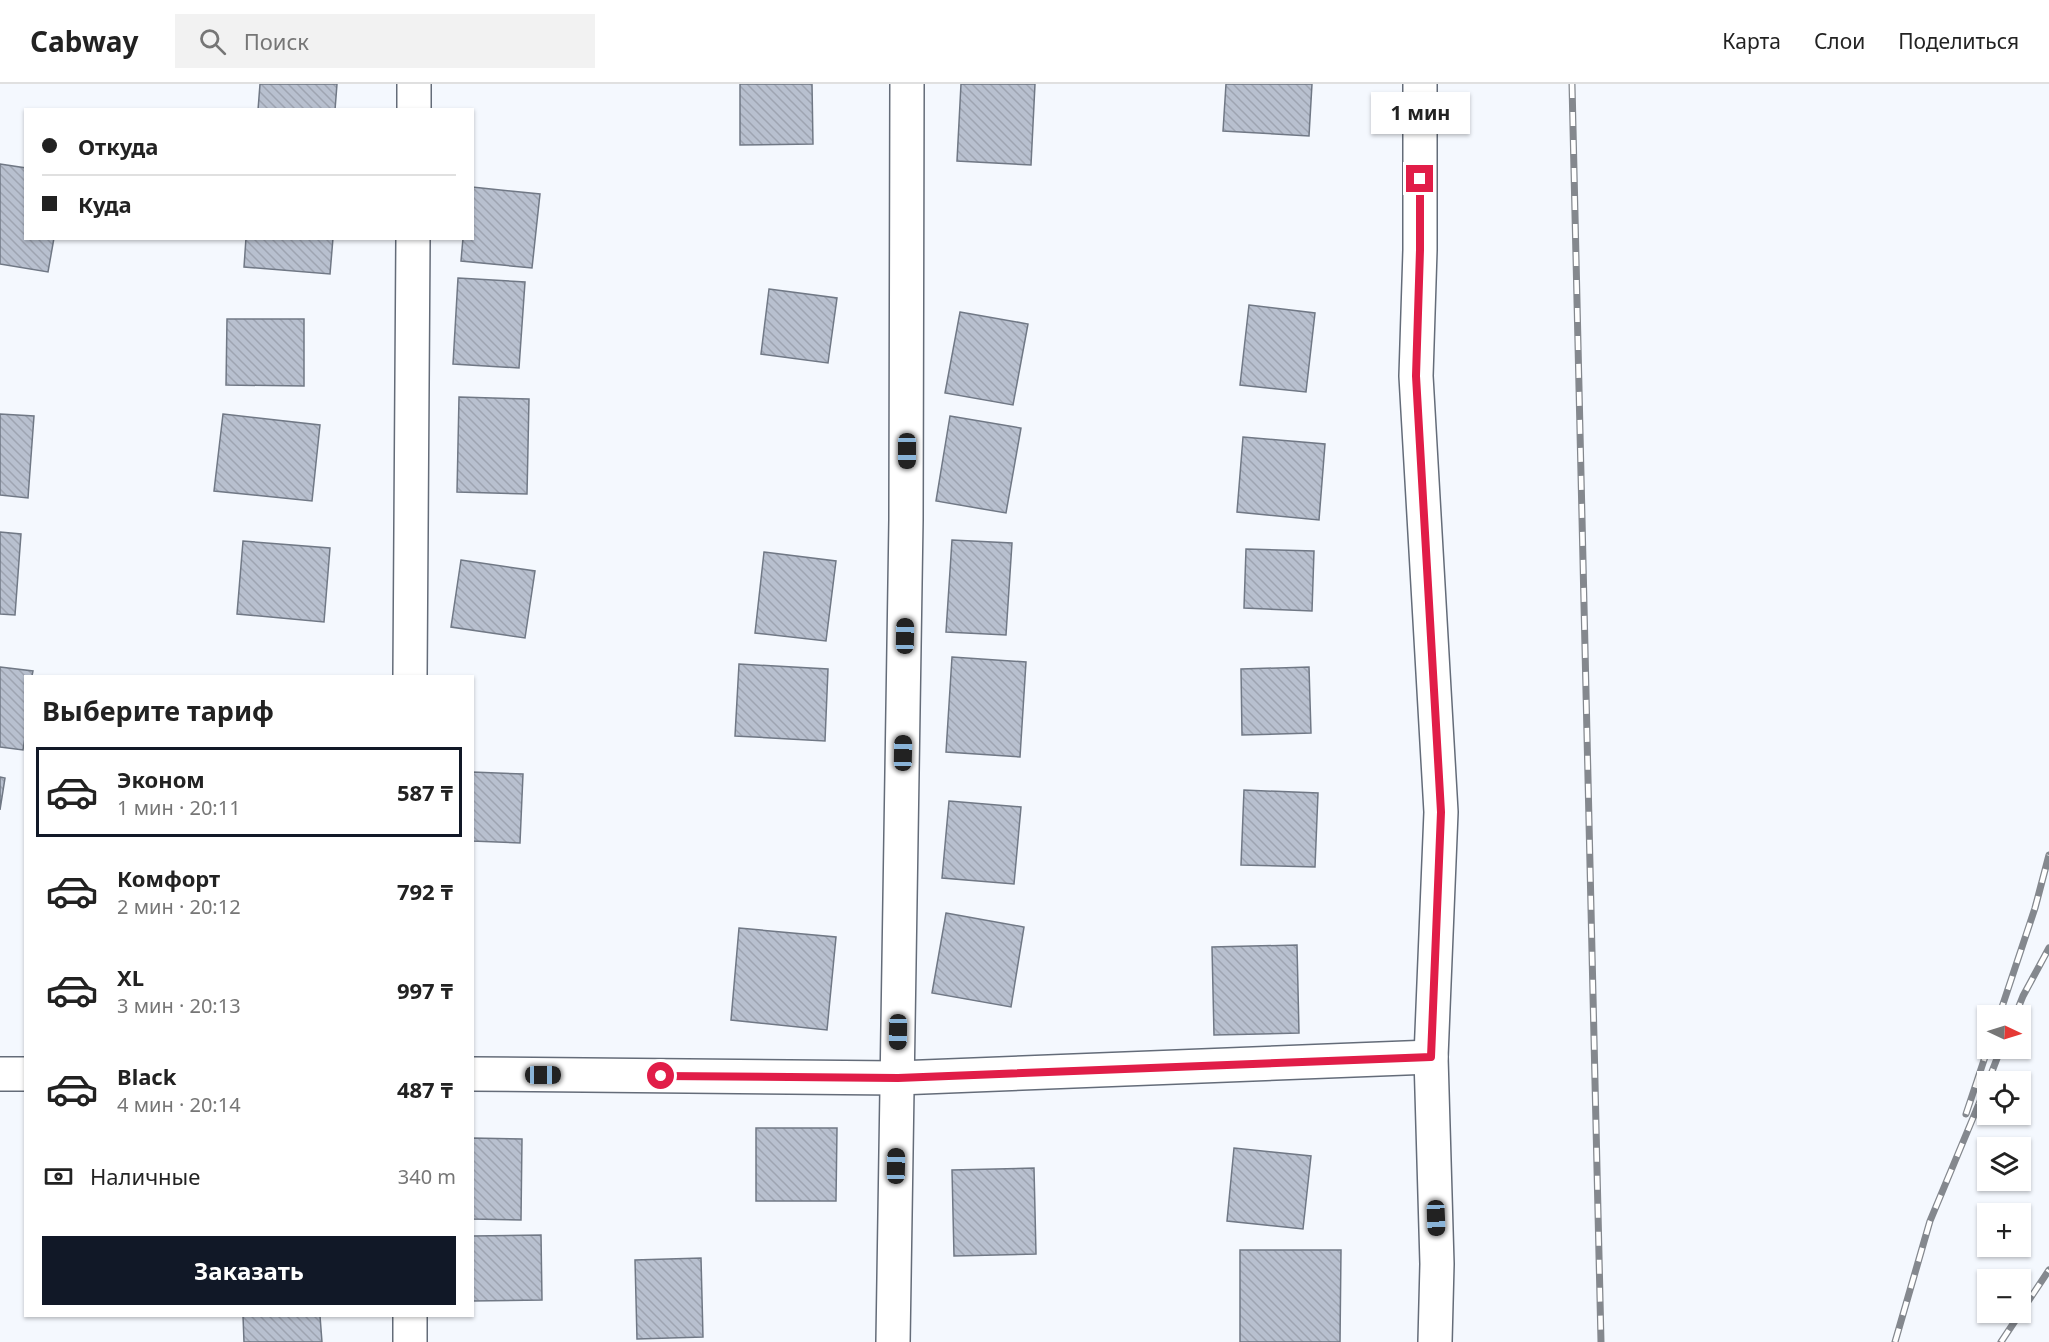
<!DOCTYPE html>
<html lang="ru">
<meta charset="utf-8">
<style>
:root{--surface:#fff;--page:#f2f2f2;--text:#222;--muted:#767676;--line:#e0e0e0;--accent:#111827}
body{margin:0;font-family:"Noto Sans",sans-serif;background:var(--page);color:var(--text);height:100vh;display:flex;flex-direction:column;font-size:22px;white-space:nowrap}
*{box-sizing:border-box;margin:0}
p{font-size:20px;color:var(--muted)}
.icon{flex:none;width:33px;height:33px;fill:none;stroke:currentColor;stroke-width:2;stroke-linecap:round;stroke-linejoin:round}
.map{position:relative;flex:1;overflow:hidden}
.side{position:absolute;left:24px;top:591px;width:450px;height:642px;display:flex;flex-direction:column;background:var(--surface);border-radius:0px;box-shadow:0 2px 4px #0004}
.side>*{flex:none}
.hud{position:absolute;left:24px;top:24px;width:450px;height:132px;border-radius:0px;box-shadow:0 2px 4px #0004;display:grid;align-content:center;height:132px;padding:0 18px;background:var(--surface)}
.needle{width:39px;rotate:94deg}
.fabs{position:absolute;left:1977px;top:921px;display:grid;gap:12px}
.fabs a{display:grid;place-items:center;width:54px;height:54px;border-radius:0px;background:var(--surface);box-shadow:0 2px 4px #0004;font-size:30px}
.end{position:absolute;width:27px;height:27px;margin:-14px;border:8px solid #e11d48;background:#fff;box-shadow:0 0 0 3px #fff}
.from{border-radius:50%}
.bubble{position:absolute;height:42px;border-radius:0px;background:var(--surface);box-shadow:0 2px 4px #0004;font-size:20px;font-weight:700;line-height:42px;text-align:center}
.car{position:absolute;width:18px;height:36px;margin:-18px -9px;border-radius:8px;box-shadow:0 0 4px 2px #0007;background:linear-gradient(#222 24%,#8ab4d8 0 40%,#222 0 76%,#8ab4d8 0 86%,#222 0)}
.hud b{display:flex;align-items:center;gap:21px;height:57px;font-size:22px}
.hud b+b{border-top:2px solid var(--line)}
.hud i{width:15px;height:15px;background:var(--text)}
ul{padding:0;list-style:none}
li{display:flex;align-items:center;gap:18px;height:90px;margin:0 12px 9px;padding:0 6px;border:3px solid transparent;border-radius:0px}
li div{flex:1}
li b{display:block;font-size:22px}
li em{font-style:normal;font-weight:700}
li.current{border-color:var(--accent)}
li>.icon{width:54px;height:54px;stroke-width:1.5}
h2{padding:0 18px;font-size:27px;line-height:72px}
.pay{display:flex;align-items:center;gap:15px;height:66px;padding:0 18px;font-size:22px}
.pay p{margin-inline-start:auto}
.cta{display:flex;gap:12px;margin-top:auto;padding:12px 18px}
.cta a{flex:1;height:69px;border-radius:0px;background:var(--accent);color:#fff;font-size:24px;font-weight:700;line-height:69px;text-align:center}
header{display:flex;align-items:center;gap:36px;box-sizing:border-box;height:84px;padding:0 30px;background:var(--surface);border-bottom:2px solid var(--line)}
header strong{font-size:28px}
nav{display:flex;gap:33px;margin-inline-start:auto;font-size:21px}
.search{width:420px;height:54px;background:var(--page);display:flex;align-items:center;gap:15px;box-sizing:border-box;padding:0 21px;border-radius:0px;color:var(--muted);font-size:22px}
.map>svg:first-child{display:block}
.building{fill:url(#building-back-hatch);stroke:#707885;stroke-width:1.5}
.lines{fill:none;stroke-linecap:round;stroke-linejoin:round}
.minor-casing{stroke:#646c79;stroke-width:36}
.minor{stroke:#fff;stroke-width:33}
.rail-casing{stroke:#84888e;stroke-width:7}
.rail{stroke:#fff;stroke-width:4.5;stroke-dasharray:14;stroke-linecap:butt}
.route{stroke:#e11d48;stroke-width:8}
</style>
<header>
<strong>Cabway</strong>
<div class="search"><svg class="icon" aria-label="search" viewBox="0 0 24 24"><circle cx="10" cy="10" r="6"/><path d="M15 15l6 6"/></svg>Поиск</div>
<nav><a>Карта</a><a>Слои</a><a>Поделиться</a></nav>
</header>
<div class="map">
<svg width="2049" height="1258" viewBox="0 0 2049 1258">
<defs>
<pattern id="building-back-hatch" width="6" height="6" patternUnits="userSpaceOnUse" patternTransform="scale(1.5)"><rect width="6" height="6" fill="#b8c0cf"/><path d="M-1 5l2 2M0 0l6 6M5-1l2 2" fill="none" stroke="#9ea4b1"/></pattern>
</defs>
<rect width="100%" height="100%" fill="#f4f8fe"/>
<g class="building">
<path d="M260 0H337L335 26H258Z"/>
<path d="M740 0H812L813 60 740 61Z"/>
<path d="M961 0H1035L1031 81 957 77Z"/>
<path d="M1226 0H1312L1309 52 1223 47Z"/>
<path d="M0 80 26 84V154H54L48 188 0 180Z"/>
<path d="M472 103 540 110 532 184 461 177 463 154H472Z"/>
<path d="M246 154H333L330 190 244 183Z"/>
<path d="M458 194 525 198 519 284 453 280Z"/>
<path d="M769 205 837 214 828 279 761 270Z"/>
<path d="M1249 221 1315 229 1306 308 1240 301Z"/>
<path d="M960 228 1028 240 1013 321 945 309Z"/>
<path d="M227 235H304V302L226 301Z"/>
<path d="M459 313 529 315 527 410 457 408Z"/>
<path d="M0 330 34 332 28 414 0 411Z"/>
<path d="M223 330 320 341 312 417 214 407Z"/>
<path d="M950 332 1021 344 1006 429 936 417Z"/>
<path d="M1243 353 1325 360 1319 436 1237 428Z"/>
<path d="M0 448 21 450 15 531 0 530Z"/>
<path d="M952 456 1012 459 1006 551 946 548Z"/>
<path d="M243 457 330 464 324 538 237 530Z"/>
<path d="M1246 465 1314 467 1312 527 1244 524Z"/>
<path d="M764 468 836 477 826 557 755 549Z"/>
<path d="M461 476 535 487 525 554 451 543Z"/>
<path d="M952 573 1026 578 1020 673 946 668Z"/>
<path d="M739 580 828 585 825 657 735 652Z"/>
<path d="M0 583 33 587 32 592H26V647L23 666 0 663Z"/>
<path d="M1309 583 1311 649 1242 651 1241 585Z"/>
<path d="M472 688 523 690 520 759 472 757Z"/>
<path d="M0 693 5 694 0 726Z"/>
<path d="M1244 706 1318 709 1315 783 1241 781Z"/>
<path d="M949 717 1021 723 1014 800 942 794Z"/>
<path d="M946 829 1024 843 1011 923 932 909Z"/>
<path d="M739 844 836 853 827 946 731 936Z"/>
<path d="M1297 861 1299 949 1214 951 1212 863Z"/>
<path d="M756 1044H837L836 1117H756Z"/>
<path d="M472 1054 522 1055 521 1136 472 1135Z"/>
<path d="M1234 1064 1311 1072 1303 1145 1227 1137Z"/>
<path d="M1034 1084 1036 1170 954 1172 952 1086Z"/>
<path d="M541 1151 542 1216 472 1217V1152Z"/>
<path d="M1240 1166H1341L1340 1258H1240Z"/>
<path d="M701 1174 703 1253 637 1255 635 1176Z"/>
<path d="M243 1232H320L322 1258H244Z"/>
</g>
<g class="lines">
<g class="minor-casing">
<g id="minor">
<path d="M1420 0V166L1416 292 1441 728 1431 973 1437 1180 1435 1258"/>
<path d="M414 26V0"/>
<path d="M410 592 413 154"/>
<path d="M0 990H26"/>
<path d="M472 990 898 994 1431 973"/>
<path d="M410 1232V1258"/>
<path d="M893 1258 906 436 907 0"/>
</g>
</g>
<use href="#minor" class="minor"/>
<g class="rail-casing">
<g id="rail">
<path d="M1572 0 1601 1258"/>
<path d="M1999 932 2035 824 2049 771"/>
<path d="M2015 932 2023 912 2049 864"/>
<path d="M1988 998 2001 964"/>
<path d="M1966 1030 1988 964"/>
<path d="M1895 1258 1930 1137 1988 998"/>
<path d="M2001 1258 2049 1186"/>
</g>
</g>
<use href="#rail" class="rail"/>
</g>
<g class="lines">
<path class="route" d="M661 992 898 994 1431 973 1441 728 1416 292 1420 166V95"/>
</g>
</svg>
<div class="fabs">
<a><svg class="needle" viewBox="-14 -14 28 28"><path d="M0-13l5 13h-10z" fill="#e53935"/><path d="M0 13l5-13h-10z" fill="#767676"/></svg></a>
<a><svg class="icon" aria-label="locate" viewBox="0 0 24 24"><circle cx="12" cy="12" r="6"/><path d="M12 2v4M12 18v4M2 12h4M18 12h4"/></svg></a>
<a><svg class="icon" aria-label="layers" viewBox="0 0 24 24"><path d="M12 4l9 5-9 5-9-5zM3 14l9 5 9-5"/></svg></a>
<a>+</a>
<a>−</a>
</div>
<i class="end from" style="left:661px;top:992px"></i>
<i class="end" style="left:1420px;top:95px"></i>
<div class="bubble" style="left:1371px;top:8px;width:99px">1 мин</div>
<i class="car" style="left:907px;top:367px;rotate:180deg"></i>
<i class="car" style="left:905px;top:552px;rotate:1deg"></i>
<i class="car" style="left:903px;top:669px;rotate:1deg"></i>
<i class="car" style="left:898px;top:948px;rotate:181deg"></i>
<i class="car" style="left:543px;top:991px;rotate:90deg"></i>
<i class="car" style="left:896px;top:1082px;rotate:1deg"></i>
<i class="car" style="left:1436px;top:1134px;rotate:178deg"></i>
<div class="hud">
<b><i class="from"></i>Откуда</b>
<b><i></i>Куда</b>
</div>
<section class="side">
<h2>Выберите тариф</h2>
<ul>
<li class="current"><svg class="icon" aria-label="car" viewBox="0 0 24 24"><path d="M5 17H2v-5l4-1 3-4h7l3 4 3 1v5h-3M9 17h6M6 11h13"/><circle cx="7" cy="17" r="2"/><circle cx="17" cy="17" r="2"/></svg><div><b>Эконом</b><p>1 мин · 20:11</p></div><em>587 ₸</em></li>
<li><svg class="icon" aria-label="car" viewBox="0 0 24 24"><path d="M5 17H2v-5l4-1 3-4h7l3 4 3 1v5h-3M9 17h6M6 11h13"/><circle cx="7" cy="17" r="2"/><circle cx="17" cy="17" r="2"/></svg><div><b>Комфорт</b><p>2 мин · 20:12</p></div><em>792 ₸</em></li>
<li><svg class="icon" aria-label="car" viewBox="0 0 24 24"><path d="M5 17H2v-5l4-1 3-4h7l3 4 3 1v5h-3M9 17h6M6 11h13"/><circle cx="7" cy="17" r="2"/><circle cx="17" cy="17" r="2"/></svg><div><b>XL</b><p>3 мин · 20:13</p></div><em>997 ₸</em></li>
<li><svg class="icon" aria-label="car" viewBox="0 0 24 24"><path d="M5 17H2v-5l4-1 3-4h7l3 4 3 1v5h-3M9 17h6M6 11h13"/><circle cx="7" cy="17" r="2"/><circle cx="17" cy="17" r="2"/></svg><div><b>Black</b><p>4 мин · 20:14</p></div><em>487 ₸</em></li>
</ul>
<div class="pay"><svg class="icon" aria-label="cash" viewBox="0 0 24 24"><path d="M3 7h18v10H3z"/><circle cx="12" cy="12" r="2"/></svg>Наличные<p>340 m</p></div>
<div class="cta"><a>Заказать</a></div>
</section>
</div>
